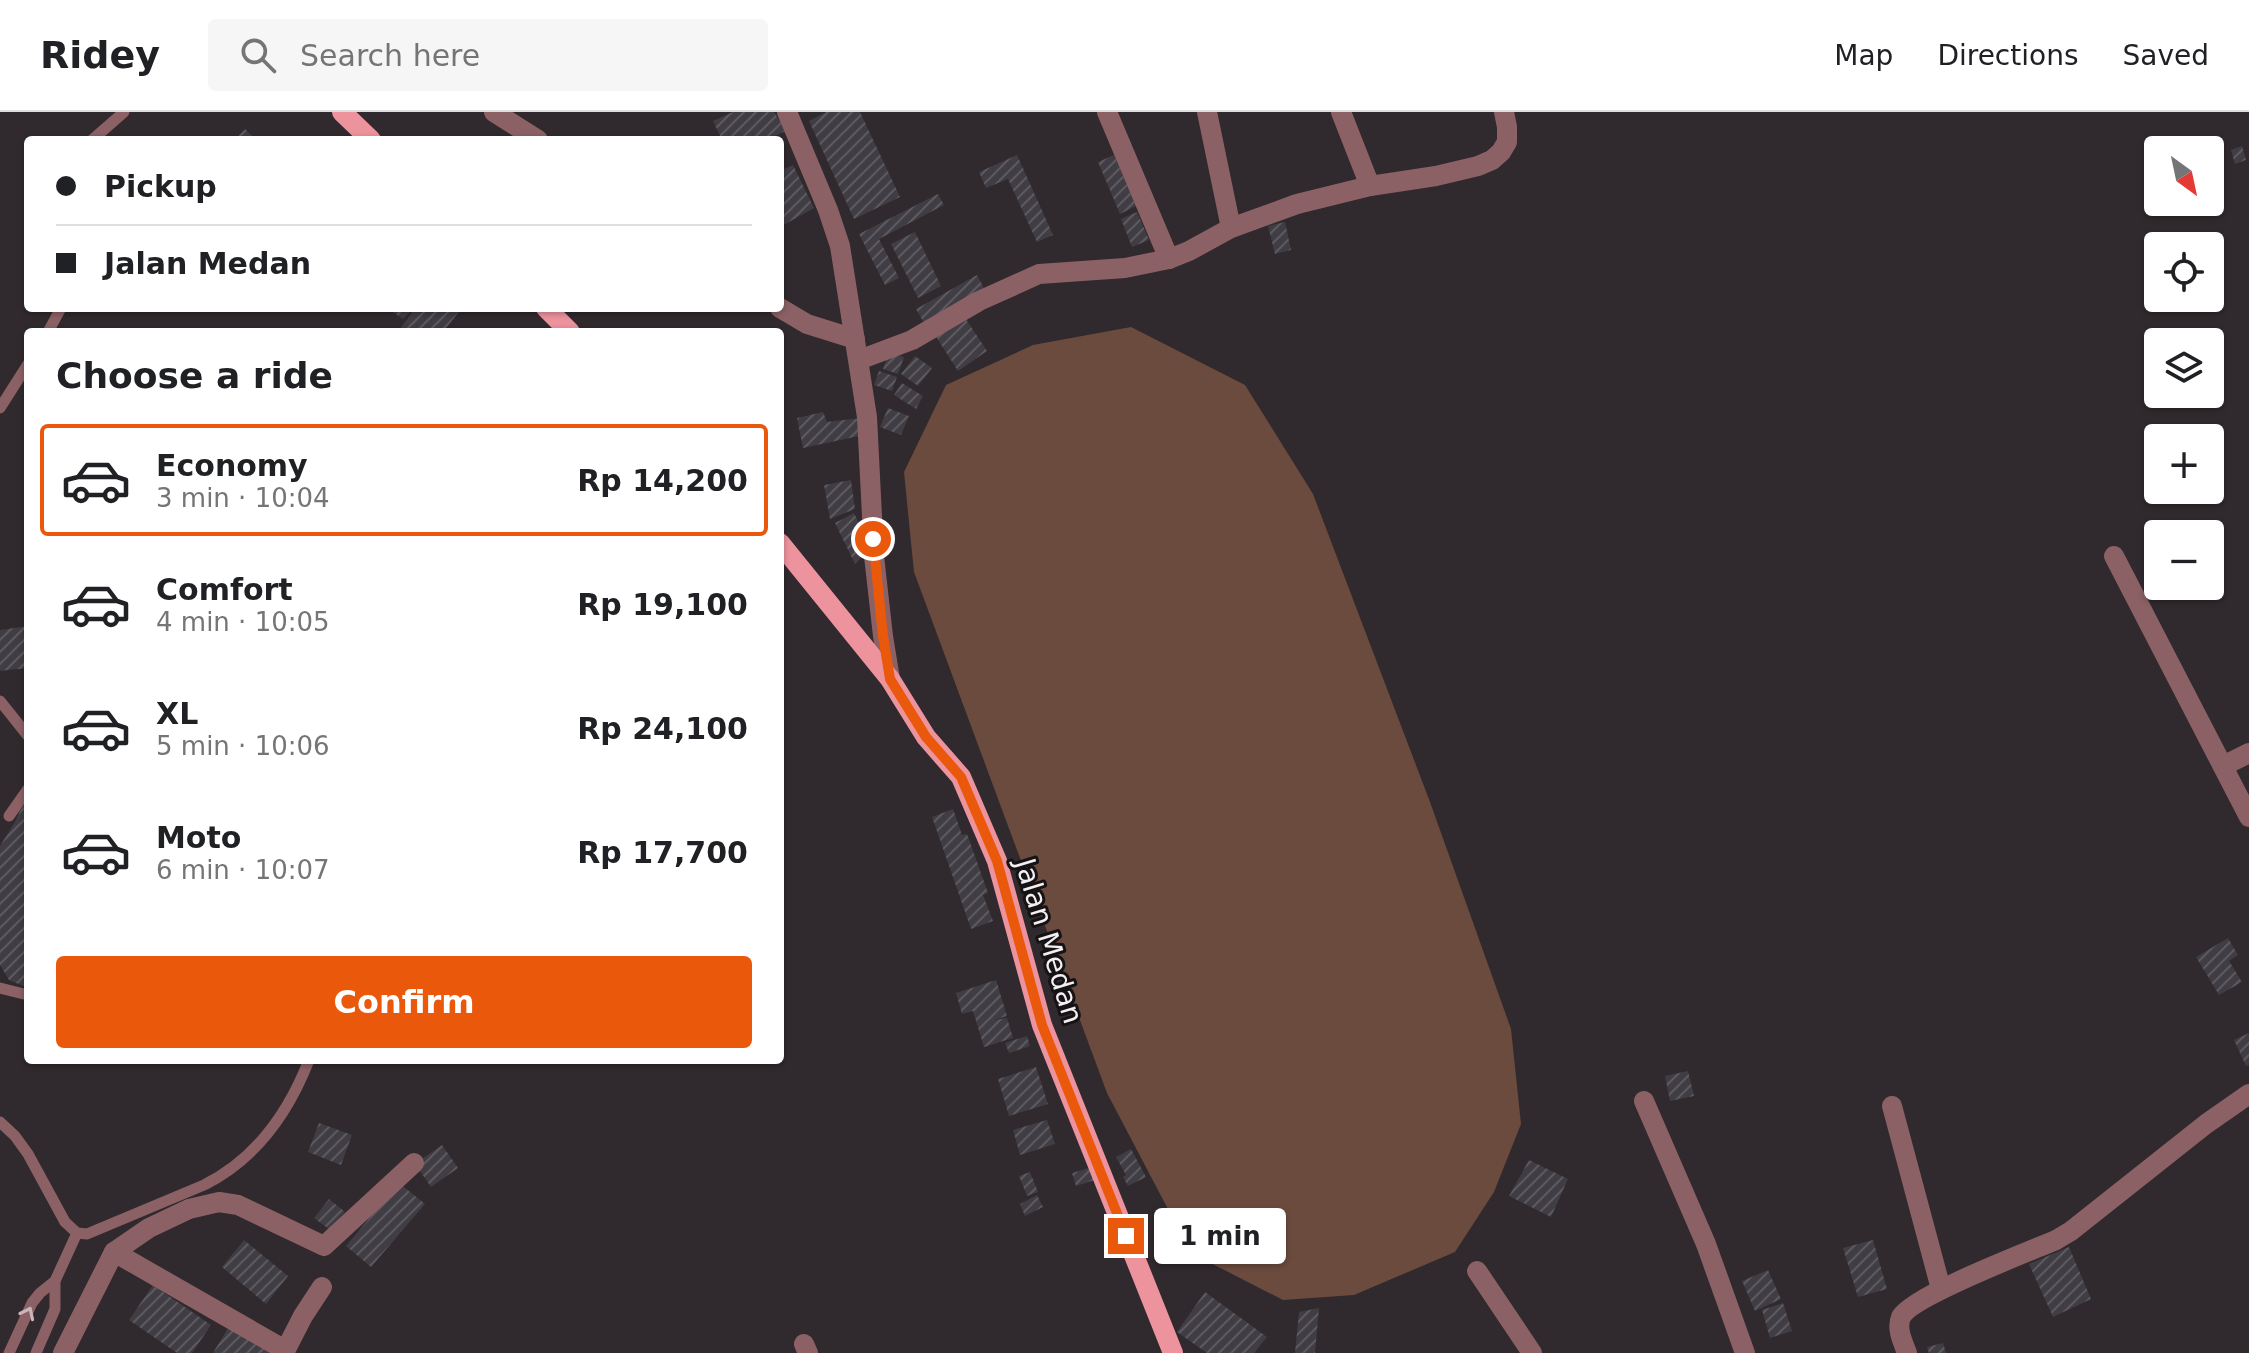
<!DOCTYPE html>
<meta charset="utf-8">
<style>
:root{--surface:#fff;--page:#f6f6f6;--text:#202124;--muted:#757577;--line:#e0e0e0;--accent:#ea580c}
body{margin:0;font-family:"DejaVu Sans",sans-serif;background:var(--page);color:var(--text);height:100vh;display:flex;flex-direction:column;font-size:30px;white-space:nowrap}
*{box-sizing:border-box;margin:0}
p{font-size:26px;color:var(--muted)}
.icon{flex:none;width:44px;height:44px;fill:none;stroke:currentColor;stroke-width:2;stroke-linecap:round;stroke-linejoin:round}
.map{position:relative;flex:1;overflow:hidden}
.details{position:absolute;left:24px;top:216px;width:760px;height:736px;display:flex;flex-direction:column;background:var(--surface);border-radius:8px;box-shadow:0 2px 6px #0004}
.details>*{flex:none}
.banner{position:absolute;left:24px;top:24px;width:760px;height:176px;border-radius:8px;box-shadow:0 2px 6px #0004;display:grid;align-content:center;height:176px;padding:0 32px;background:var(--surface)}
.needle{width:52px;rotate:147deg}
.buttons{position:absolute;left:2144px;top:24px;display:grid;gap:16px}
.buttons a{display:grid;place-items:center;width:80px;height:80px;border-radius:8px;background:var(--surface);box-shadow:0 2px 6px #0004;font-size:40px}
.end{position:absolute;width:36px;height:36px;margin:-18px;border:10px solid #ea580c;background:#fff;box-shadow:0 0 0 4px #fff}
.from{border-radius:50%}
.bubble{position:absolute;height:56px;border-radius:8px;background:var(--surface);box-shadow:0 2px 6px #0004;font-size:26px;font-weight:600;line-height:56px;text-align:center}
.banner b{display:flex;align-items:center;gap:28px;height:76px;font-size:30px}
.banner b+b{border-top:2px solid var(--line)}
.banner i{width:20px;height:20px;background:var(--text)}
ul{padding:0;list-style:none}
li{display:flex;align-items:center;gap:24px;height:112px;margin:0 16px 12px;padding:0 16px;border:4px solid transparent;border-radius:8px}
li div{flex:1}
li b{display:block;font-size:30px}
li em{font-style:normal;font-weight:600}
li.current{border-color:var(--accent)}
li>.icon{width:72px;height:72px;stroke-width:1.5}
h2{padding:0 32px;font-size:36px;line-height:96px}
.action{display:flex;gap:16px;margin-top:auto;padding:16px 32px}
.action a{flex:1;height:92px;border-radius:8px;background:var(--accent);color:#fff;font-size:32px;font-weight:600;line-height:92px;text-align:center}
header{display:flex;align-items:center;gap:48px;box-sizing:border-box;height:112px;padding:0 40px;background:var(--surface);border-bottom:2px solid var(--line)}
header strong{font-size:38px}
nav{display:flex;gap:44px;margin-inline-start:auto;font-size:28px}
.search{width:560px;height:72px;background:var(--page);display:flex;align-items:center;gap:20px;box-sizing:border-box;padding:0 28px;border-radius:8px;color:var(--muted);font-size:30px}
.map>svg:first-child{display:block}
.grass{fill:#6b4b3e}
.building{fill:url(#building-hatch)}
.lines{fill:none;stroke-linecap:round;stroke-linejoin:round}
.service{stroke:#8c6165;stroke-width:11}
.minor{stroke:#8c6165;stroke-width:20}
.tertiary{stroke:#8c6165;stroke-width:20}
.primary{stroke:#ed939e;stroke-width:20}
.oneway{stroke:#cab6ba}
.route{stroke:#ea580c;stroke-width:10}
.labels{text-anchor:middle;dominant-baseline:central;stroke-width:6;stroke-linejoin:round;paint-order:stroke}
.street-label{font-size:28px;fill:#f3eff2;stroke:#161315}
</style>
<header>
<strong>Ridey</strong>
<div class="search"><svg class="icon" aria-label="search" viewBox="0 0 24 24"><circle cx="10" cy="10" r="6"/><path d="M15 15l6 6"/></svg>Search here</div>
<nav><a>Map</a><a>Directions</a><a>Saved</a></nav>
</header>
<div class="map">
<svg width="2249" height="1241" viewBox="0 0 2249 1241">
<defs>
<pattern id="building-hatch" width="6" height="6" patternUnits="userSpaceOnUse" patternTransform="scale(2)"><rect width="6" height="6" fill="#403d44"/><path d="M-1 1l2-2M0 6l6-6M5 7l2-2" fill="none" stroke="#5c595f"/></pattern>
</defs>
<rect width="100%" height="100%" fill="#30292d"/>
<path class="grass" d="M1131 215 1245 273 1313 382 1430 690 1511 917 1521 1012 1494 1080 1455 1140 1354 1183 1283 1188 1191 1141 1107 981 914 460 904 360 946 273 1033 233Z"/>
<g class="building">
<path d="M733 0H774L786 19 765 28H722L713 9Z"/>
<path d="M826 0H860L900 85 854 107 809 9Z"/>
<path d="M245 17 256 28H234Z"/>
<path d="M2242 34 2246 48 2235 52 2231 38Z"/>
<path d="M1017 43 1053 123 1037 130 1008 67 986 76 979 60Z"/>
<path d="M1114 43 1136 94 1120 102 1098 50Z"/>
<path d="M793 53 814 96 780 115V59Z"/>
<path d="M938 82 944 93 879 127 899 166 885 173 859 122Z"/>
<path d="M1137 100 1149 128 1132 135 1121 107Z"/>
<path d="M1285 110 1291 138 1275 142 1268 114Z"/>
<path d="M915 120 941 174 918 186 891 132Z"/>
<path d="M977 163 985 178 924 211 916 197Z"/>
<path d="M387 196H414L403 207Z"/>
<path d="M416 196H462L443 220H397Z"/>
<path d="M962 201 987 239 958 259 933 220Z"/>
<path d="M889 240 904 245 898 262 883 257Z"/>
<path d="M915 244 932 256 918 274 901 262Z"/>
<path d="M879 259 897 265 892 279 874 273Z"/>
<path d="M902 271 923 284 916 297 894 283Z"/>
<path d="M888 296 909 304 901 323 880 315Z"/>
<path d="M823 300 827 310 860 306 864 323 803 336 797 306Z"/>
<path d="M851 368 855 397 830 407 824 373Z"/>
<path d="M854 401 871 435 855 452 835 411Z"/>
<path d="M28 514V556L0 559V518Z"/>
<path d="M24 690 28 691V876L9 868 0 853V734L15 710Z"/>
<path d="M953 697 962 723 967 722 988 781 983 783 993 809 971 817 932 705Z"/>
<path d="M2228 826 2238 843 2229 849 2242 870 2219 883 2196 845Z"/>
<path d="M996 868 1007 904 994 908 1007 906 1013 926 984 935 973 899 962 902 956 881Z"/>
<path d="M2249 921V953L2246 954 2234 928Z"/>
<path d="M1027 924 1030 934 1009 941 1005 931Z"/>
<path d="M1036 955 1048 992 1009 1004 998 967Z"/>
<path d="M1688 959 1694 984 1670 989 1665 964Z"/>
<path d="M1047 1008 1055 1032 1020 1043 1013 1018Z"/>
<path d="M319 1011 352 1023 341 1053 308 1040Z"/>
<path d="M442 1033 458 1056 431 1075 415 1052Z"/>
<path d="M1131 1037 1146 1065 1128 1074 1123 1065 1126 1063 1116 1045Z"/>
<path d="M1529 1048 1568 1067 1551 1105 1509 1084Z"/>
<path d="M1092 1055 1095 1068 1076 1074 1072 1061Z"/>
<path d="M1030 1060 1038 1080 1027 1084 1019 1064Z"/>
<path d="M399 1071 425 1092 371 1155 346 1134Z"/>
<path d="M1037 1083 1043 1095 1025 1104 1020 1092Z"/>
<path d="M329 1087 345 1100 329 1117 314 1106Z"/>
<path d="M244 1128 288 1164 266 1192 222 1155Z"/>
<path d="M1873 1128 1887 1177 1858 1185 1843 1136Z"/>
<path d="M2069 1135 2091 1187 2053 1205 2029 1152Z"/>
<path d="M1768 1158 1781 1187 1755 1199 1742 1169Z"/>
<path d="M153 1173 211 1213 192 1241H177L129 1208Z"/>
<path d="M1205 1180 1267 1225 1254 1241H1207L1177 1220Z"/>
<path d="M1783 1191 1792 1219 1770 1226 1762 1198Z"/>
<path d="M1319 1196 1315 1241H1295L1299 1200Z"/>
<path d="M228 1216 277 1241H213Z"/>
<path d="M1943 1231 1946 1241H1929L1927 1235Z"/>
</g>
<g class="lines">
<g class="service">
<path d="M92 28 124 0"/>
<path d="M48 220 61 196"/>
<path d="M0 296 28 252"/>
<path d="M0 589 28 624"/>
<path d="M9 704 28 677"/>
<path d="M0 876 28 883"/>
<path d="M0 1010 15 1024 28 1042 65 1110 77 1121 87 1122 204 1073C256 1047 288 1002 309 948"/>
<path d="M9 1241 32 1191 40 1181 55 1169"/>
<path d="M36 1241 55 1197V1169L77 1121"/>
</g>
<g class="minor">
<path d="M494 0 538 28"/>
<path d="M1107 0 1169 147"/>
<path d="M1207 0 1231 116"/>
<path d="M1341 0 1370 74"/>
<path d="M780 196 807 212 855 227"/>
<path d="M859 248 912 228 979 189 1039 162 1125 156 1169 147 1189 139 1231 116 1297 92 1370 74 1436 64 1478 54 1492 48 1501 40 1507 30V15L1504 0"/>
<path d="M2114 444 2249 705"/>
<path d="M2223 654 2249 641"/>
<path d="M1644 989 1706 1132 1745 1241"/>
<path d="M1892 994 1941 1177"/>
<path d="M114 1140 285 1238"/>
<path d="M1477 1159 1532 1241"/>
<path d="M804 1232 808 1241"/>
<path d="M63 1241 114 1140 149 1116 189 1097 219 1090 238 1093 324 1134 414 1051"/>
<path d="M284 1241 303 1204 322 1175"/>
<path d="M1907 1241C1903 1230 1896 1217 1901 1205 1912 1184 2028 1140 2056 1128L2071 1119 2206 1012 2249 982"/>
</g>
<path class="tertiary" d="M787 0 828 98 840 134 867 305 874 444 883 524 890 567"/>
<g class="primary">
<path d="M342 0 371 28"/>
<path d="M546 196 570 220"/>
<path d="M780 431 890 567 926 625 961 665 997 749 1042 913 1173 1241"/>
</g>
</g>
<defs><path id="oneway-chevron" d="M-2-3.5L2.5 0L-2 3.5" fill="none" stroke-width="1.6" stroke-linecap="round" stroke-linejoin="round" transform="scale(2)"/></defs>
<use class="oneway" href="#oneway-chevron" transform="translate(28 1201) rotate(-64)"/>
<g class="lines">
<path class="route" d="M873 427 883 524 890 567 926 625 961 665 997 749 1042 913 1126 1124"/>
</g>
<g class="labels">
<g class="street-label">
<text transform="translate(1049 829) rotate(73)">Jalan Medan</text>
</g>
</g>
</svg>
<div class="buttons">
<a><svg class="needle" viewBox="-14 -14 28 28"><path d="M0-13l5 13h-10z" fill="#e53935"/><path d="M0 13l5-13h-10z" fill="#757577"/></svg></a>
<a><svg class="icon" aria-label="locate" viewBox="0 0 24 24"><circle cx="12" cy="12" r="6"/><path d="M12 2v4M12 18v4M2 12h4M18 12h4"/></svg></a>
<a><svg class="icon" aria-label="layers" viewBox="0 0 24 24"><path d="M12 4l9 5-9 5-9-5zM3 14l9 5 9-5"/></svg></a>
<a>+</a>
<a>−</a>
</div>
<i class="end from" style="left:873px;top:427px"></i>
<i class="end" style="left:1126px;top:1124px"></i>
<div class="bubble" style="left:1154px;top:1096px;width:132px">1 min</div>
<div class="banner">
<b><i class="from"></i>Pickup</b>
<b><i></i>Jalan Medan</b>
</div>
<section class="details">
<h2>Choose a ride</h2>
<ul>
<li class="current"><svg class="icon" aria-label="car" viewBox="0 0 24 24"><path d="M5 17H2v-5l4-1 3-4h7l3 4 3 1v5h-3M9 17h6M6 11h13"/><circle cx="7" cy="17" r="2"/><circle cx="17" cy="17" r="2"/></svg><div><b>Economy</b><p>3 min · 10:04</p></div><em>Rp 14,200</em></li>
<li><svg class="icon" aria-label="car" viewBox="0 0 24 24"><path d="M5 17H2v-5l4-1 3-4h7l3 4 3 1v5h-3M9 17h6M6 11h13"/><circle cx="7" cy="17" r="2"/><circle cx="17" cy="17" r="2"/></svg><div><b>Comfort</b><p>4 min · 10:05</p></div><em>Rp 19,100</em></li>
<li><svg class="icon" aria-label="car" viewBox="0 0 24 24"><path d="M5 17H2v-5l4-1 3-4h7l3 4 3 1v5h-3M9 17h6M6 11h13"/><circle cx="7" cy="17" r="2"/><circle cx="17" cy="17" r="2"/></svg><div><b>XL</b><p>5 min · 10:06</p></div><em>Rp 24,100</em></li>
<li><svg class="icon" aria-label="car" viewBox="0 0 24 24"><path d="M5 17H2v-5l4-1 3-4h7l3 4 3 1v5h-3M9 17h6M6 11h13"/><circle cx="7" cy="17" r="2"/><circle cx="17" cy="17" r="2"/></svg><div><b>Moto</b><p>6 min · 10:07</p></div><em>Rp 17,700</em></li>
</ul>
<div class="action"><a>Confirm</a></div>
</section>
</div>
